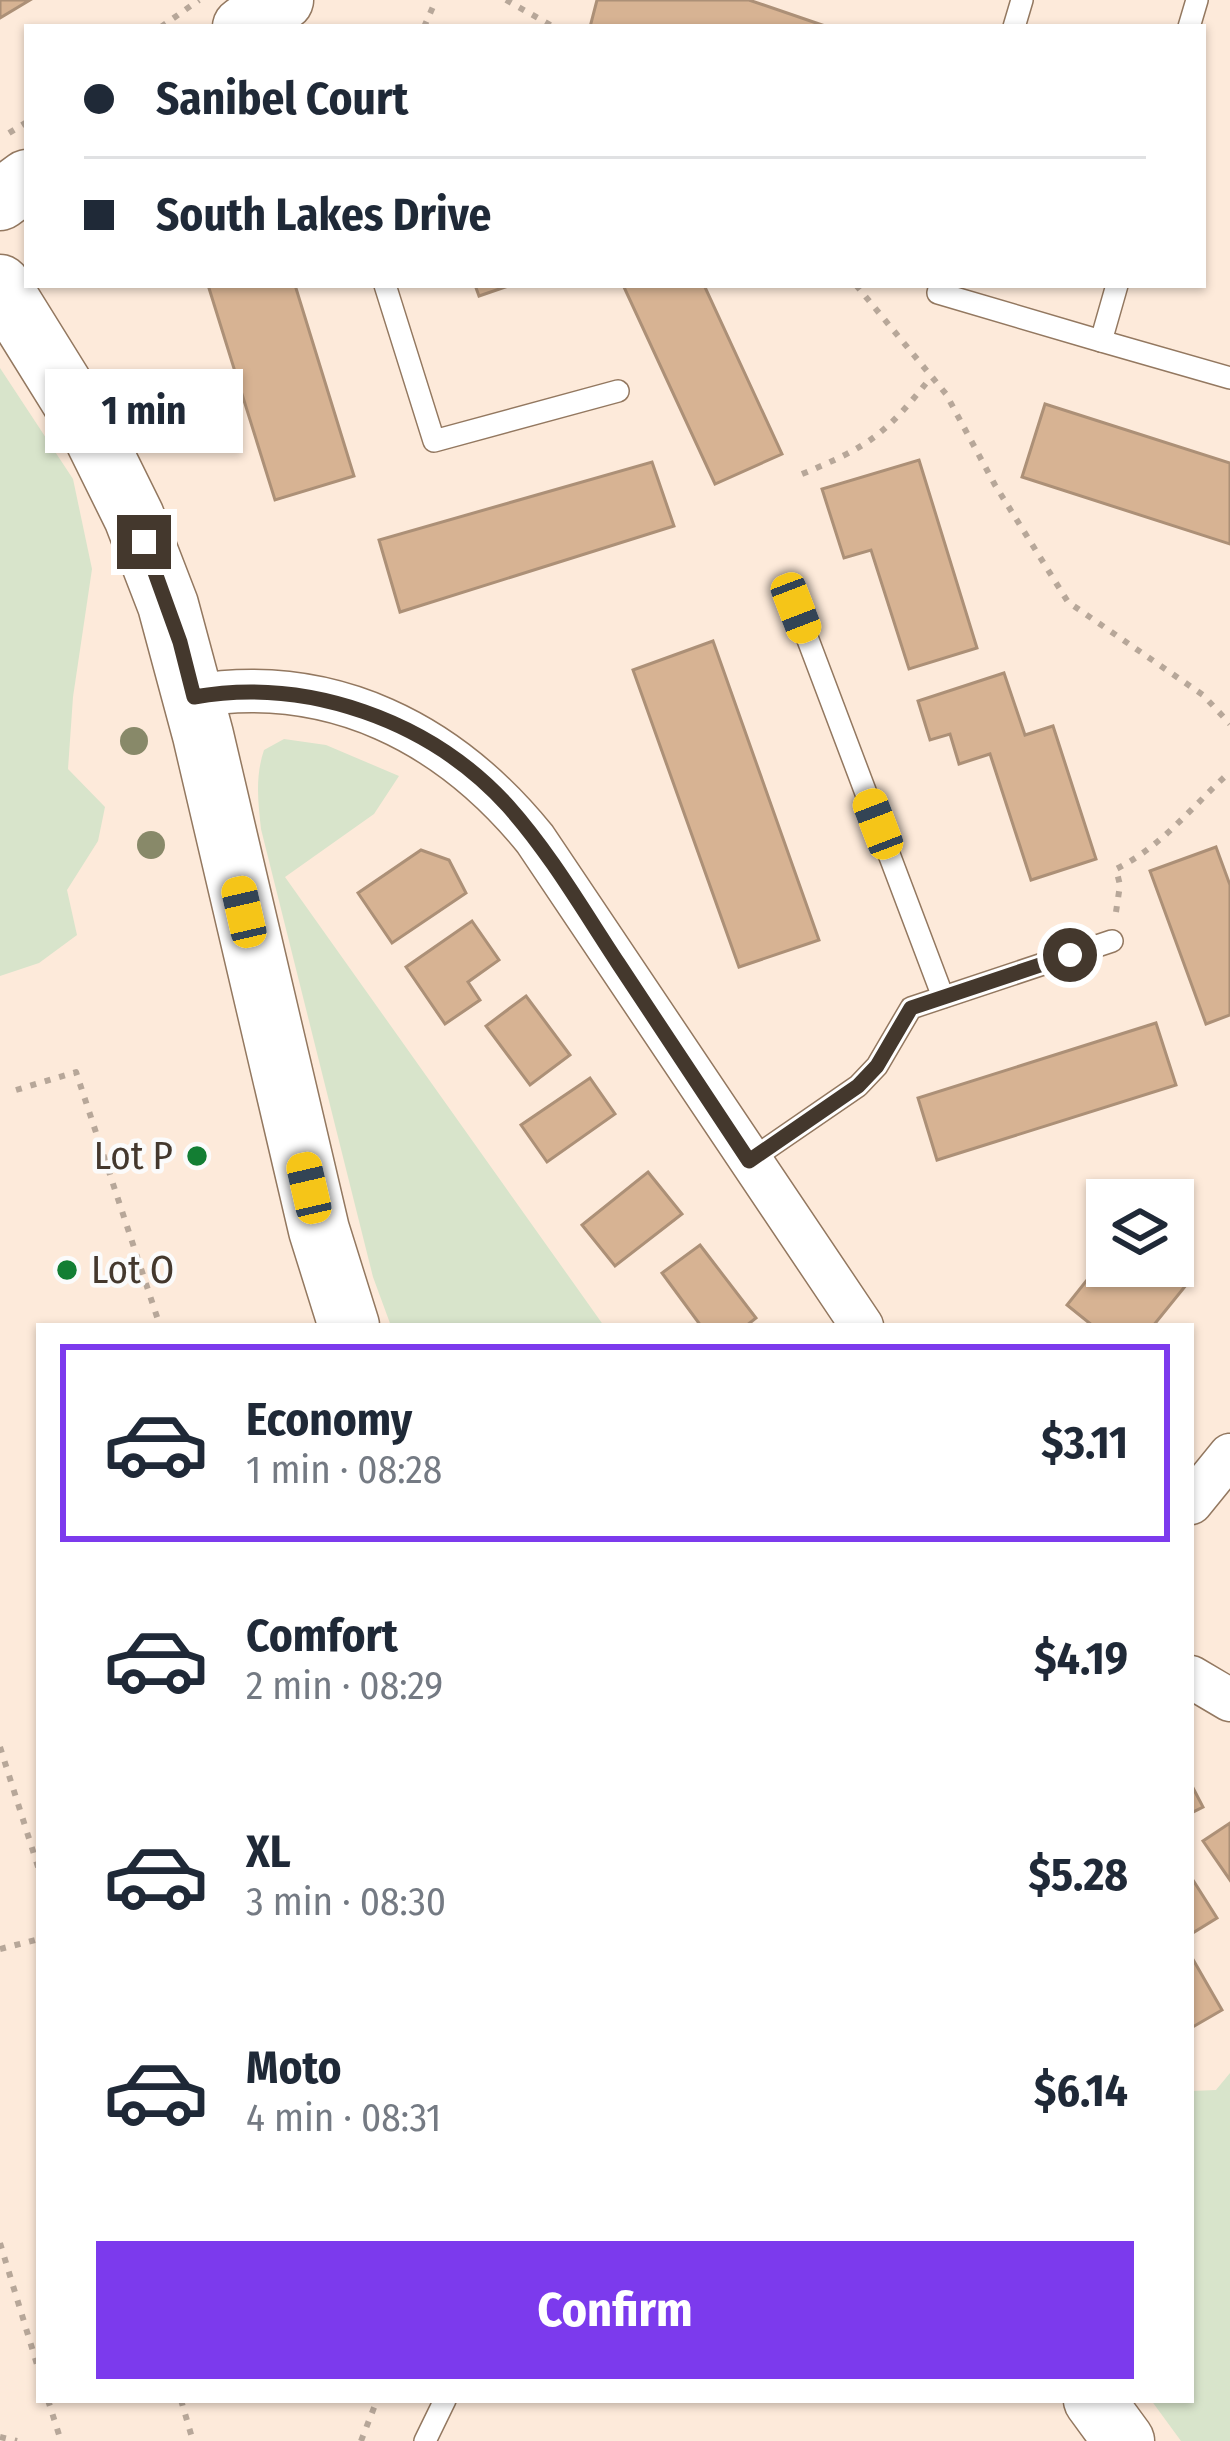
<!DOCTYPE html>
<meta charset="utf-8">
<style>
:root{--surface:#fff;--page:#f6f6f7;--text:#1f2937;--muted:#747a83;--line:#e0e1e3;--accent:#7c3aed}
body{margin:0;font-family:"Fira Sans Condensed",sans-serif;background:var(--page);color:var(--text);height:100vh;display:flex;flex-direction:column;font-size:45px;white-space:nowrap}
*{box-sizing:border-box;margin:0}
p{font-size:39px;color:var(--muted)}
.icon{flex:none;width:66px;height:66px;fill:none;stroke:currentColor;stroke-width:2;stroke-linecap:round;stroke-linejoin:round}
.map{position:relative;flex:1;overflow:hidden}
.side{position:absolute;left:36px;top:1323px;width:1158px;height:1080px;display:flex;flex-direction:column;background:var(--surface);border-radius:0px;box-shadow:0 3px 9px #0004}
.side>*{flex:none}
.banner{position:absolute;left:24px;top:24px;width:1182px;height:264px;border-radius:0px;box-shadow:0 3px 9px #0004;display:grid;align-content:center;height:264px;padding:0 60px;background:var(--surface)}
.buttons{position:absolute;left:1086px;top:1179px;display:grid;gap:24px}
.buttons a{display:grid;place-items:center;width:108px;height:108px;border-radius:0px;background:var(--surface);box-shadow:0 3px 9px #0004;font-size:60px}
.end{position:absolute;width:54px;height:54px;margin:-27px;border:15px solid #44382d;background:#fff;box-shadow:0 0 0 6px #fff}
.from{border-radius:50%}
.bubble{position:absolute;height:84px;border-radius:0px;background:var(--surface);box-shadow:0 3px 9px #0004;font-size:39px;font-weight:700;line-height:84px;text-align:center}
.car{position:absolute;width:36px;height:72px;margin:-36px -18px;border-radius:15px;box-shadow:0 0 9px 3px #0007;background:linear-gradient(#f5c518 24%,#345 0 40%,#f5c518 0 76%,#345 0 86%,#f5c518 0)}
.banner b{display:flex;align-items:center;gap:42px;height:114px;font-size:45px}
.banner b+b{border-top:3px solid var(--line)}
.banner i{width:30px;height:30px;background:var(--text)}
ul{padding:21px 0 0;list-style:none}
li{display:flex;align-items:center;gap:36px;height:198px;margin:0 24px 18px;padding:0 36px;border:6px solid transparent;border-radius:0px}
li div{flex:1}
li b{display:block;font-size:45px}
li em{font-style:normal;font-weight:700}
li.on{border-color:var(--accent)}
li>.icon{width:108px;height:108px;stroke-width:1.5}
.cta{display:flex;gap:24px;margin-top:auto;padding:24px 60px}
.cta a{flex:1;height:138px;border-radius:0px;background:var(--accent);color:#fff;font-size:48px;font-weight:700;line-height:138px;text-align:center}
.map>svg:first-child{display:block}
.green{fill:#d8e4cb}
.building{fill:#d7b393;stroke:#ac9077;stroke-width:3}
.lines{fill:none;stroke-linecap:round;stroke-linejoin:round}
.lane-casing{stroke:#937860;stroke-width:24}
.street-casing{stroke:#937860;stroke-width:45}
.secondary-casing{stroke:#937860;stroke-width:63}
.path{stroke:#b7a799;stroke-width:6;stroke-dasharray:6 9;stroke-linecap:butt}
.lane{stroke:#fff;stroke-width:21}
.street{stroke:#fff;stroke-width:42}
.secondary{stroke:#fff;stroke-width:60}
.tree{fill:#888969}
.route{stroke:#44382d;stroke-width:15}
.poi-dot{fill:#137e33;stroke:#fbfbfb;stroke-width:4.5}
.labels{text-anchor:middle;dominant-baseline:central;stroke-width:9;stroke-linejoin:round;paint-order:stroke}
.poi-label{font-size:39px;fill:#44382d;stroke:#fbfbfb;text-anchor:end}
</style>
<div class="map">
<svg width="1230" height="2441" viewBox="0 0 1230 2441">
<rect width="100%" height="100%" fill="#fdeada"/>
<g class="green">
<path d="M0 368 73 479 92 569 73 697 68 769 105 807 98 841 67 890 77 935 39 963 0 976Z"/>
<path d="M284 739 326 745 399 776 374 814 285 877 604 1326H391L373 1277 261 829C258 801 255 777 264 750Z"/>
<path d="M1230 2073V2441H1181L1151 2400H1191V2091L1216 2090Z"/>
</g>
<g class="building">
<path d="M0 0H30L0 18Z"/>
<path d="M597 0H749L828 27H590Z"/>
<path d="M208 285H295L354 476 275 500Z"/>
<path d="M475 285H511L479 296Z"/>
<path d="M623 285H704L782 454 715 484Z"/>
<path d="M1045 404 1230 463V544L1022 477Z"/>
<path d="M919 460 977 648 909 669 871 550 844 558 822 489Z"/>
<path d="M652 462 674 526 400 612 379 540Z"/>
<path d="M713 641 819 940 739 967 633 670Z"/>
<path d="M1004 673 1025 735 1053 726 1096 859 1031 880 990 754 959 764 950 734 930 740 918 701Z"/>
<path d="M1216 847 1230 885V1015L1206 1024 1150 871Z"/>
<path d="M421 850 449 860 466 893 392 943 358 893Z"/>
<path d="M472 921 499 960 468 982 480 1000 445 1024 406 967Z"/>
<path d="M526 996 570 1055 530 1085 486 1026Z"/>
<path d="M1156 1023 1176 1085 937 1160 918 1098Z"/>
<path d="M590 1078 615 1114 547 1162 521 1125Z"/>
<path d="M648 1172 682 1214 615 1266 582 1225Z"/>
<path d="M700 1245 756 1318 746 1326H701L662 1273Z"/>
<path d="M1107 1255V1266L1173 1265 1191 1279 1153 1326H1093L1067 1305Z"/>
<path d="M1191 1784 1203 1807 1191 1813Z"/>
<path d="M1230 1823V1880L1203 1841Z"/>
<path d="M1191 1877 1217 1918 1191 1934Z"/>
<path d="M1191 1956 1222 2010 1191 2028Z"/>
</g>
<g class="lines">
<g class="lane-casing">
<g id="lane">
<path d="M1014 27 1022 0"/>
<path d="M1189 27 1197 0"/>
<path d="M385 285 434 441 618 391"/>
<path d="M940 285 938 293 1101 341 1117 285"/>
<path d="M1101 341 1230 378"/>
<path d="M796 608 943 997"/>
<path d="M749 1161 858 1086 877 1066 911 1008 1112 941"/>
<path d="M425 2441 445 2400"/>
</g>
</g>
<g class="street-casing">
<g id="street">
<path d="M193 696C332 673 449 733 535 839L862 1326"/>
<path d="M1191 1503 1230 1455"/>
<path d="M1191 1677 1230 1700"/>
</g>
</g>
<g class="secondary-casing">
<g id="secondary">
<path d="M243 27 283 0"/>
<path d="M0 200 27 180"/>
<path d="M0 285 95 438 134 517 168 605 203 735 319 1230 349 1326"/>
<path d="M1094 2400 1124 2441"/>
</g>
</g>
<g class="path">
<path d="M506 0 554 27"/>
<path d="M161 27 199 0"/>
<path d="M424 27 436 0"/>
<path d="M9 133 27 122"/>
<path d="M856 285 946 394 995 485 1068 602 1203 695 1230 724"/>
<path d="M802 474C870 446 886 434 931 377"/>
<path d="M1116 912 1120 885 1116 869C1163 846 1192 806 1230 772"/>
<path d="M16 1090 76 1072 160 1326"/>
<path d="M0 1747 39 1870"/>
<path d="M0 1949 39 1939"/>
<path d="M0 2243 39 2371"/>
<path d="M48 2400 61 2441"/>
<path d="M181 2400 193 2441"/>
<path d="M0 2437 17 2441"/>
<path d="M361 2441 377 2400"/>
</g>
<use href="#lane" class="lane"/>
<use href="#street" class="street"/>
<use href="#secondary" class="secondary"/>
</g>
<g class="tree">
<circle cx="134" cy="741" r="14"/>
<circle cx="151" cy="845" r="14"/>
</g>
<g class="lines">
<path class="route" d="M144 542 180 642 194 697C307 677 430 720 508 806 550 853 583 910 618 963 661 1029 706 1095 749 1161L858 1086 877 1066 911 1008 1070 955"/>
</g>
<g class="poi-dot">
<circle cx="197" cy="1156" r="12"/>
<circle cx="67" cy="1270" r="12"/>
</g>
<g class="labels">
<g class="poi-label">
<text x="173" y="1156">Lot P</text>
<text x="91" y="1270" text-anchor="start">Lot O</text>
</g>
</g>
</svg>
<div class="buttons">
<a><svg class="icon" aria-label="layers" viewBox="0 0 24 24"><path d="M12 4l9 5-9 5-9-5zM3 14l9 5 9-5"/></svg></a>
</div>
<i class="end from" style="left:1070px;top:955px"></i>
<i class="end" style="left:144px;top:542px"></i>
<div class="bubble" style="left:45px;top:369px;width:198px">1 min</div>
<i class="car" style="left:796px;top:608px;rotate:159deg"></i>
<i class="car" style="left:878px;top:824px;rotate:339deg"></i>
<i class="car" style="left:244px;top:912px;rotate:347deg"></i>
<i class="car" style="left:309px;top:1188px;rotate:347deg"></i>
<div class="banner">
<b><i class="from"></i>Sanibel Court</b>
<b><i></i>South Lakes Drive</b>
</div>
<section class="side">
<ul>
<li class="on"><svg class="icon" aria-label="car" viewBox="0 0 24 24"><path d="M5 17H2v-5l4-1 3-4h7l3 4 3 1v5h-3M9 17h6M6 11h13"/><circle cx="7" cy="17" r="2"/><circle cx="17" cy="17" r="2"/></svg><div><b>Economy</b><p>1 min · 08:28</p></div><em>$3.11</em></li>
<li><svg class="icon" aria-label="car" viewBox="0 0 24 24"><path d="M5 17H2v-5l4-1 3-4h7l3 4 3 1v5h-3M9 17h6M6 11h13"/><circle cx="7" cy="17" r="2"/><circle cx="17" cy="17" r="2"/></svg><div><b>Comfort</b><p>2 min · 08:29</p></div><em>$4.19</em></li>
<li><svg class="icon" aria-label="car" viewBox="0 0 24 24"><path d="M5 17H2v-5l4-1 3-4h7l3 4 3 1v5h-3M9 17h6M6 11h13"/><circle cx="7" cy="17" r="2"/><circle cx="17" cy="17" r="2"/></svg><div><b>XL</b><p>3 min · 08:30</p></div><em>$5.28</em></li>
<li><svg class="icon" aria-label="car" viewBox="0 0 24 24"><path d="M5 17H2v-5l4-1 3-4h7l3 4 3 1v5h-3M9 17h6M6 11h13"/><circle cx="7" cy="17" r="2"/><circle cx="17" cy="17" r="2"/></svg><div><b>Moto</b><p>4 min · 08:31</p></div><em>$6.14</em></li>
</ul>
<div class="cta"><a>Confirm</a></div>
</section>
</div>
